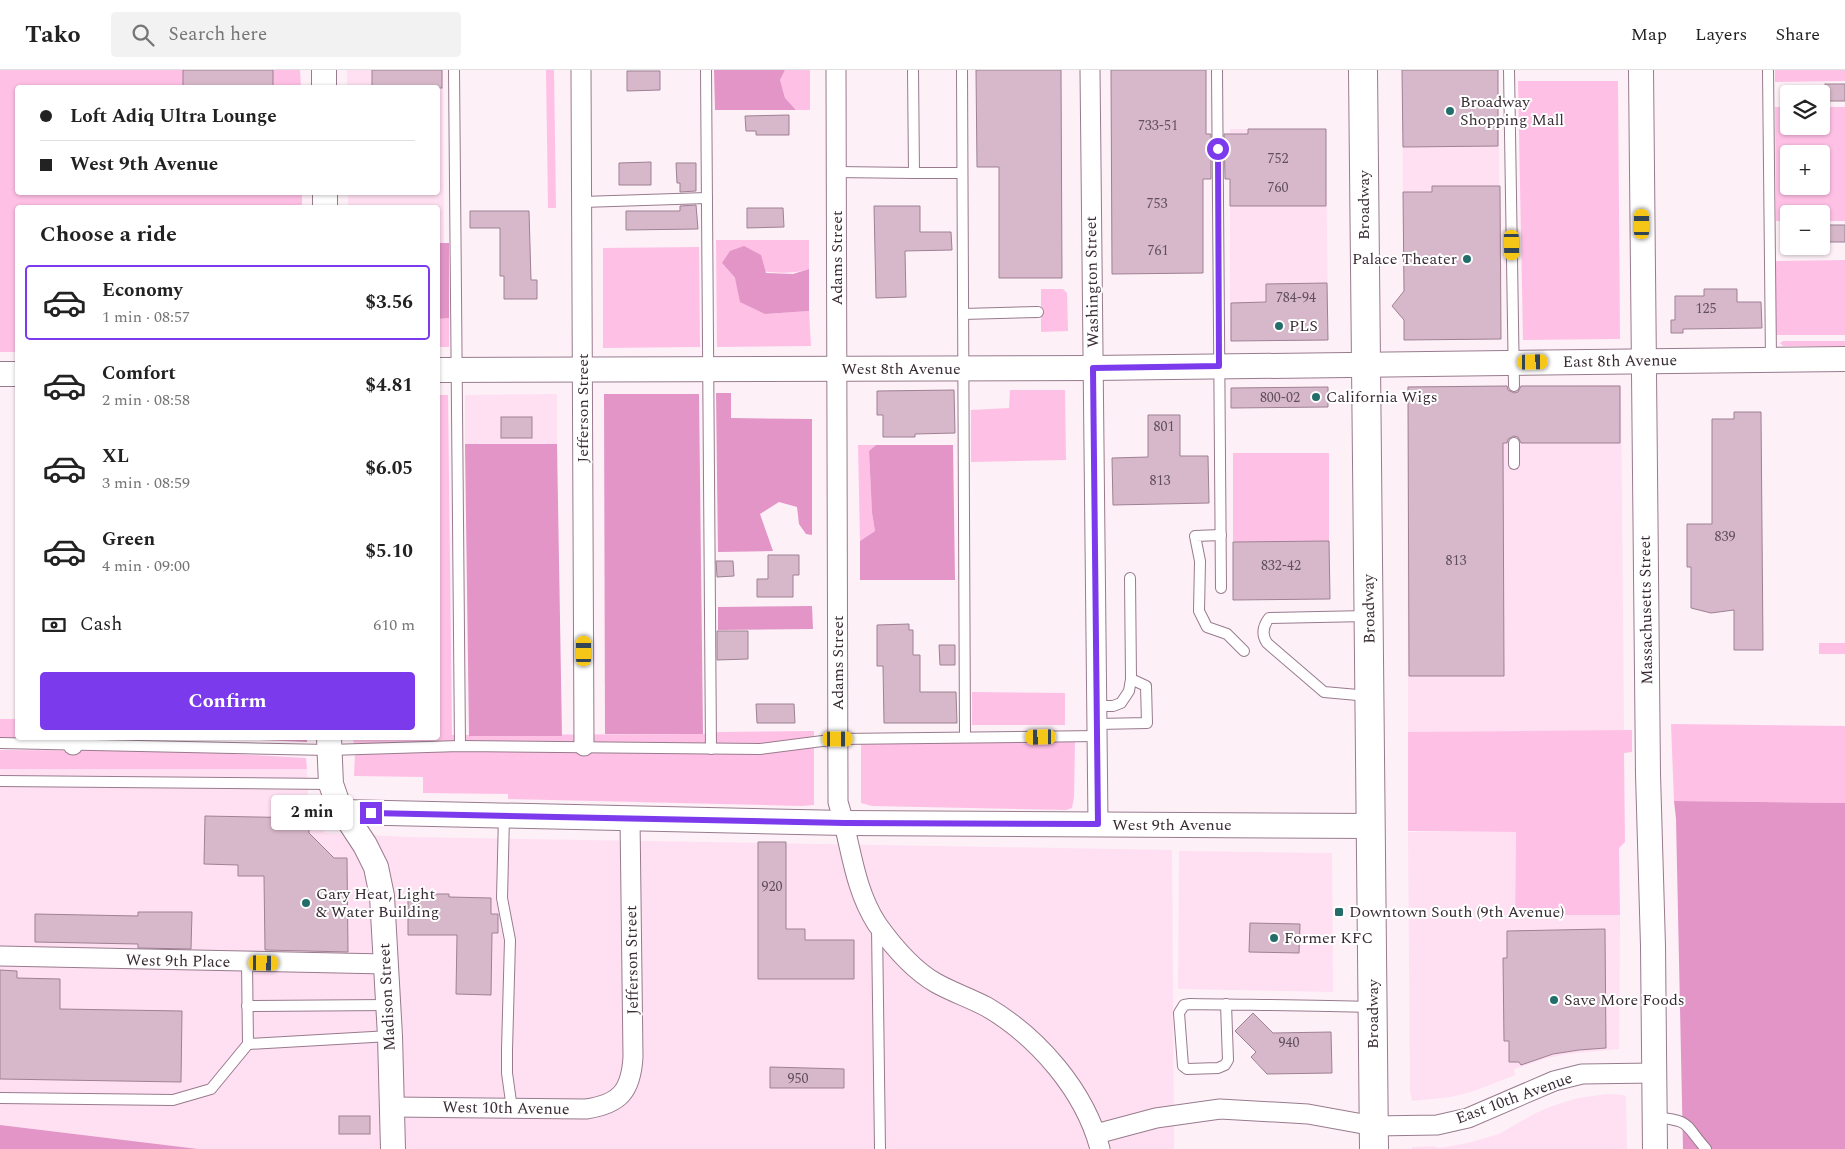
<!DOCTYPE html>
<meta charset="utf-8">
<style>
:root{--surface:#fff;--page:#f2f2f2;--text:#222;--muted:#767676;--line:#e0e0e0;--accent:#7c3aed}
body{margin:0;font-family:Spectral,serif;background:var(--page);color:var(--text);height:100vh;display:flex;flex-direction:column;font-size:19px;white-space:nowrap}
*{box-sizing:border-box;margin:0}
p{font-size:16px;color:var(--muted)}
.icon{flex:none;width:28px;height:28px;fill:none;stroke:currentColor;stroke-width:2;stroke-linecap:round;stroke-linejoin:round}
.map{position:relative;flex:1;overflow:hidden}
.sheet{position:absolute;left:15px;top:135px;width:425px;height:535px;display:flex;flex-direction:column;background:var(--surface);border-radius:5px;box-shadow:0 1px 4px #0004}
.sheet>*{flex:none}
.banner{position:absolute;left:15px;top:15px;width:425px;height:110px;border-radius:5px;box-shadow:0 1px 4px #0004;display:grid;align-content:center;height:110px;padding:0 25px;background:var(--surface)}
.buttons{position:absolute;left:1780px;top:15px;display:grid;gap:10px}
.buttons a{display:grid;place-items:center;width:50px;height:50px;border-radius:5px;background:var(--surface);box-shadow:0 1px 4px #0004;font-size:25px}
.end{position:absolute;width:22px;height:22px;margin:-11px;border:6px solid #7c3aed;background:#fff;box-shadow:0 0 0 2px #fff}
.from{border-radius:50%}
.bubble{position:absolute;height:35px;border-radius:5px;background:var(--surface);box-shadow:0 1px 4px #0004;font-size:16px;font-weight:700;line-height:35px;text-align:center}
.car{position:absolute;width:15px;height:30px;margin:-15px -8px;border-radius:6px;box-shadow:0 0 4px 1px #0007;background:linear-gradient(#f5c518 24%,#345 0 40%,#f5c518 0 76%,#345 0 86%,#f5c518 0)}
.banner b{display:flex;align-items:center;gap:18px;height:48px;font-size:19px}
.banner b+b{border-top:1px solid var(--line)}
.banner i{width:12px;height:12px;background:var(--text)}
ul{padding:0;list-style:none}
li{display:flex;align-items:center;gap:15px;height:75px;margin:0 10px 8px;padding:0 15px;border:2px solid transparent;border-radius:5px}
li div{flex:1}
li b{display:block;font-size:19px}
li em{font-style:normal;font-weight:700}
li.on{border-color:var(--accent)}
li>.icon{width:45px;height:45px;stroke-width:1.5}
h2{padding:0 25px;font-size:22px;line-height:60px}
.pay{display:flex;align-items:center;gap:12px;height:55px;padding:0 25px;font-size:19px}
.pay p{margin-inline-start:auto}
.button{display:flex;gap:10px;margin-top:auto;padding:10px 25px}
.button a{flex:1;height:58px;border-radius:5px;background:var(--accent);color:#fff;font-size:20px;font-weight:700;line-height:58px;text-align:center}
header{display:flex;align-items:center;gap:30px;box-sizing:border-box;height:70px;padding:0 25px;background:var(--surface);border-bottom:1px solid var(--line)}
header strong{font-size:24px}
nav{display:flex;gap:28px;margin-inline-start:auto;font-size:18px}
.search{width:350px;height:45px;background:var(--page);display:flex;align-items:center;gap:12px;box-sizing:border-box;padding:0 18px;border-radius:5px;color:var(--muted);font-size:19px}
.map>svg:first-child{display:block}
.built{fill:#ffdff2}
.green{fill:#ffc0e6;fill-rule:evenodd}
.forest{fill:#e295c6}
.building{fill:#d7b8ca;stroke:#9e8193}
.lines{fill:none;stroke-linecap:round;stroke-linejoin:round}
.service-casing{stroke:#987b8d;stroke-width:12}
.minor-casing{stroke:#987b8d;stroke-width:21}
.tertiary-casing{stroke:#987b8d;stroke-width:26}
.primary-casing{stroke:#987b8d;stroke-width:30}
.service{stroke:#fff;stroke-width:10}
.minor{stroke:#fff;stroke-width:19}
.tertiary{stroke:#fff;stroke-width:24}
.primary{stroke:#fff;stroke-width:28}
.route{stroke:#7c3aed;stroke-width:6}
.poi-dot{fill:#236e6b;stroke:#fff;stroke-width:2}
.labels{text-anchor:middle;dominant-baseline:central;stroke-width:4;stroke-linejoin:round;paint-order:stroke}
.number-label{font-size:14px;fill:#604f5a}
.poi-label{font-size:16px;fill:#392c34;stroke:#fff;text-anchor:start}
.street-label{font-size:16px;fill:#392c34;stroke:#fff}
</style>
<header>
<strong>Tako</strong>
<div class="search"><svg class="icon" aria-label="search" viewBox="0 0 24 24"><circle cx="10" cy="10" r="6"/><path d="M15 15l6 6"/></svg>Search here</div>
<nav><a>Map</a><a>Layers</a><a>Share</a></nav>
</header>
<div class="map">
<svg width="1845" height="1079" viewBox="0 0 1845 1079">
<rect width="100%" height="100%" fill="#fdf0f7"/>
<g class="built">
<path d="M347 0H443L444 173H438V138L348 137V123L438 122V18L347 17Z"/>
<path d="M1402 0H1498L1501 269 1410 270H1408L1404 264Z"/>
<path d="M1230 59H1326L1328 270 1230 271Z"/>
<path d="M1621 315 1624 661 1408 662 1407 316Z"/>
<path d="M557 324V374H465V325Z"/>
<path d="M0 699H307L308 739 325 763 407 767 1172 780 1174 1079H198L0 1055Z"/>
<path d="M1408 762H1516L1515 845H1620L1619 979 1566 984 1544 989 1514 999 1515 1005 1474 1021 1451 1027 1412 1031 1410 1020Z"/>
<path d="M1179 781 1332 783 1333 922 1178 919Z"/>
<path d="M1608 1024 1623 1025 1626 1027 1627 1079H1412V1077L1433 1076 1439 1078 1468 1073 1499 1064 1534 1044 1552 1036 1578 1028Z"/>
</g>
<g class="green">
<path d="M0 0H300L301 17 18 18V122L302 123V137L18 138 17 282H0Z"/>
<path d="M546 0H554L556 138H548Z"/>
<path d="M785 0H810V40H796L785 28 780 10Z"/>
<path d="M1775 0H1845V11L1775 12Z"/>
<path d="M1518 11H1618L1620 269 1523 270Z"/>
<path d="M1775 37H1789V56H1821V37H1845V151H1821V144H1789V151H1776ZM1789 84H1821V116H1789Z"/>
<path d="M716 170H809V199C780 208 752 199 722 193L765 244 809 241 811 276 717 277Z"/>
<path d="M699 177 700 277 603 278V178Z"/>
<path d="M1845 190V265H1776V191Z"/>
<path d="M1041 219H1063L1067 223 1068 261 1041 262Z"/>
<path d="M449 248V277H438V249Z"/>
<path d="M1783 271H1845V276H1783L1780 273Z"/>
<path d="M1010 320H1065L1066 390 971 392V340L1009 338Z"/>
<path d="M438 325H448L452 665 703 664 720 662 814 661V735L802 736 508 729V724L423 723V707L354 706 355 682 353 668H438Z"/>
<path d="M858 375H876L869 381 872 443 875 461 860 471Z"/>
<path d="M1233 383H1329V471L1233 472Z"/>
<rect x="1819" y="573" width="26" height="11"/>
<path d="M972 622 1065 623V655H972Z"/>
<path d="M0 649H17L18 668H57L53 670 0 669Z"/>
<path d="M1671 654 1845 656V733L1674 731Z"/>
<path d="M1632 660V682L1624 683 1625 772 1619 778 1620 845H1515L1516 762 1408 761V662Z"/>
<path d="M1057 671 1075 672 1074 727 1072 738 1066 740 872 736 861 733V674Z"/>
<path d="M0 680 183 681 306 688 307 699H0Z"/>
</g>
<g class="forest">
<path d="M714 0H785L780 10 785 28 796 40H715Z"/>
<path d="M438 173H449V248L438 249Z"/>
<path d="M744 176 761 185 766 203 793 204 809 199V241L765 244 740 232 735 208 722 193 730 181Z"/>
<path d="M716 323H731V348L812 349V465L806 464 799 454 797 437 779 432 760 444 773 481 718 482Z"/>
<path d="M604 324H699L703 664H605Z"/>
<path d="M465 374H557L562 666H469Z"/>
<path d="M876 375H953L955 510H860V471L875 461 872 443 869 381Z"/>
<path d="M812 536 813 559 718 560V537Z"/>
<path d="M215 668H307V672Z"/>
<path d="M1674 731 1845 733V1079H1683L1676 749Z"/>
<path d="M0 1055 198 1079H0Z"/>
</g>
<g class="building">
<path d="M183 0H273V16L183 17Z"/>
<rect x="372" y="0" width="70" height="18"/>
<path d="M976 0H1061L1062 208H999V97H977Z"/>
<path d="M1111 0H1206V64H1211V109H1203V203L1112 204Z"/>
<path d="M1402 0H1498V76L1403 77Z"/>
<path d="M627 1H660V20L627 21Z"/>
<rect x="1825" y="14" width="20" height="17"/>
<path d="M789 45V65H756V61H746L745 46Z"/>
<path d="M1248 59H1326V136H1230V109H1225L1224 64H1248Z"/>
<path d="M651 92V115H619V93Z"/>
<path d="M676 93H696V121L680 122V113H677Z"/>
<path d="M1432 116H1500L1501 269 1404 270V250L1392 236 1404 221 1403 122H1432Z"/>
<path d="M696 135 698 159 626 160V141H680V136Z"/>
<path d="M874 136H920V162H951L952 180 905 181 906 227 876 228Z"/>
<path d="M747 138H783L784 157 747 158Z"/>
<path d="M470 141H529L531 210H537V229H504V206H500V158H470Z"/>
<rect x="1827" y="155" width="18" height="17"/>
<path d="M1327 213 1328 270 1231 271V233L1266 232V214Z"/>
<path d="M1704 219H1737V232H1761L1762 258 1683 259V263H1671V250H1675V226H1704Z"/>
<path d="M1507 316 1508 320 1514 323 1518 322 1521 316H1620V373H1521L1518 367 1514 366 1508 369 1507 373H1503L1504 606H1409L1408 317Z"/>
<path d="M1328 317V337L1231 338V318Z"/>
<path d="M954 320 955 363 915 364V367H883V345H877V321Z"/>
<path d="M1734 342H1761L1763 580H1734V540L1711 543 1691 538V497H1687V454H1712V349H1734Z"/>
<path d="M1148 345H1180V386H1208L1209 433 1113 435 1112 388 1148 387Z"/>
<rect x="501" y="347" width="31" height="21"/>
<path d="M1329 471 1330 529 1233 530V472Z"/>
<path d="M768 485H799V505H793V527H757V509H768Z"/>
<path d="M716 491H733L734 506 717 507Z"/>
<path d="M909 554V560H913V585H920V622H956L957 653H884L883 596H877V555Z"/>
<path d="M717 561H748V589L717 590Z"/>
<path d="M939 575H955V595H940Z"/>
<path d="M756 634H794L795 653H757Z"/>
<path d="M205 746 309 748V763L334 788H347L348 882 265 880 264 806H238V795L204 794Z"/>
<path d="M758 772H786V859H805V870H854V909H758Z"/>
<path d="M408 824H449V827L491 828V844H498V863H492L491 925 456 924 457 865H408Z"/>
<path d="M138 842H192L191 879 138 878V874L35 872V844L138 846Z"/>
<path d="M1250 853 1300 854 1299 883 1249 882Z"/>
<path d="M1605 859 1606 978 1579 980 1553 984 1521 995 1519 992H1509V971H1504L1503 888H1507V861Z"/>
<path d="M0 900 17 901V908L60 909V939L182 941 181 1012 0 1009Z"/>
<path d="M1253 943 1273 963 1331 962 1332 1003 1267 1004 1251 987 1256 982 1235 961Z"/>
<path d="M770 997 844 999V1018H770Z"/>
<rect x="339" y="1046" width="31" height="18"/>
</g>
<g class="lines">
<g class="service-casing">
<g id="service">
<path d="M454 0 460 676"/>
<path d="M706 0 711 679"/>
<path d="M962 0 965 667"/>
<path d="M1217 0 1221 518"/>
<path d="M1509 0 1514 316"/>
<path d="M1768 0 1771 290"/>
<path d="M837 102 914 103 913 0"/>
<path d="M914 103H962"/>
<path d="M582 132 707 128"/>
<path d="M963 244 1038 242"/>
<path d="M1514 373V394"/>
<path d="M1221 465 1195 466 1200 491 1199 541 1207 557 1227 564 1244 581"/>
<path d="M1368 546 1269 548C1263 556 1261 564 1267 573L1324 622 1369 626"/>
<path d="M1097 636H1113L1121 633 1129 621 1131 609 1130 508"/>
<path d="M1097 654 1147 653 1146 616 1131 609"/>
<path d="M0 673 329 680 460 676 760 679 838 669 1098 666"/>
<path d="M0 711 331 714"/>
<path d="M504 746 502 828 510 870 507 980V1003L512 1039"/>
<path d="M877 857 880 1079"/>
<path d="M1226 934 1228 990 1225 995 1218 998 1187 999 1183 996 1179 943 1184 935 1190 934C1250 935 1311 935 1371 937"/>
<path d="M247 936 388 935"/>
<path d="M248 974 390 966"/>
<path d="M0 1028 173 1030 211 1019 248 974 247 893"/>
<path d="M1655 1047C1692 1051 1683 1053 1706 1079"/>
</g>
</g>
<g class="minor-casing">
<g id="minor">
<path d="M581 0 584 676"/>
<path d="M836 0 838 732C851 773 853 817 877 854 892 875 913 900 936 913 952 922 970 928 987 937 1038 967 1085 1021 1100 1079"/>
<path d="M1090 0 1098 754"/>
<path d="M73 675V668"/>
<path d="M0 886 386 894"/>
<path d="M392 1037 586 1039C620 1034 631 1021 633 987L630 748"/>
<path d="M1096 1064 1156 1048 1220 1039 1308 1044 1374 1056 1437 1055 1468 1048 1554 1011 1582 1004 1654 1003"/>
</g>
</g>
<g class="tertiary-casing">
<g id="tertiary">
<path d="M324 0V18"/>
<path d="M1641 0 1648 704 1653 876 1655 1079"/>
<path d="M325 122V138"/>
<path d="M438 300 1093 298 1845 289"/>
<path d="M0 304H18"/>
<path d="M329 668 331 714 338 734 365 775 376 797 382 826 390 966 393 1079"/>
<path d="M343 742 845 753 1372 756"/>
</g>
</g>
<g class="primary-casing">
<path id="primary" d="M1363 0C1365 360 1372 719 1374 1079"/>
</g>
<use href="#service" class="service"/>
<use href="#minor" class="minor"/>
<use href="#tertiary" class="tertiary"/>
<use href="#primary" class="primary"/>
</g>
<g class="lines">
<path class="route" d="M371 743 845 753 1098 754 1093 298 1219 296 1218 79"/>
</g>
<g class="poi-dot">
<circle cx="1450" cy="41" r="5"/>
<circle cx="1467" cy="189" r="5"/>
<circle cx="1279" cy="256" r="5"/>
<circle cx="1316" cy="327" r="5"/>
<circle cx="306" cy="833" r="5"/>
<rect x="1334" y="837" width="10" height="10" rx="2.5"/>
<circle cx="1274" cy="868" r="5"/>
<circle cx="1554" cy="930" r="5"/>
</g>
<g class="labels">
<g class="number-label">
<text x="1158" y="55">733-51</text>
<text x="1278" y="88">752</text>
<text x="1278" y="117">760</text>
<text x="1157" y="133">753</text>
<text x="1158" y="180">761</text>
<text x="1296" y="227">784-94</text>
<text x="1706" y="238">125</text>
<text x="1280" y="327">800-02</text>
<text x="1164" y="356">801</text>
<text x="1160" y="410">813</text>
<text x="1725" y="466">839</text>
<text x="1456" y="490">813</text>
<text x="1281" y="495">832-42</text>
<text x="772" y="816">920</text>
<text x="1289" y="972">940</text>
<text x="798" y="1008">950</text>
</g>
<g class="poi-label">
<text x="1460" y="32">Broadway<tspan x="1460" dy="18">Shopping Mall</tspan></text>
<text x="1457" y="189" text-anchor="end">Palace Theater</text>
<text x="1289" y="256">PLS</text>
<text x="1326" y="327">California Wigs</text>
<text x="316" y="824">Gary Heat, Light<tspan x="316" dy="18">&amp; Water Building</tspan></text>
<text x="1349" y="842">Downtown South (9th Avenue)</text>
<text x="1284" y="868">Former KFC</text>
<text x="1564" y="930">Save More Foods</text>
</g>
<g class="street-label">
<text transform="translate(1364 135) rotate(-90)">Broadway</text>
<text transform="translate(837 188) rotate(-90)">Adams Street</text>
<text transform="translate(1092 212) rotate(-91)">Washington Street</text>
<text transform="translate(1620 291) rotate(-1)">East 8th Avenue</text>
<text x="901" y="299">West 8th Avenue</text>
<text transform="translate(583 338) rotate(-90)">Jefferson Street</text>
<text transform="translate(1369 539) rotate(-91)">Broadway</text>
<text transform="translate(1646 540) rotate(-91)">Massachusetts Street</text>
<text transform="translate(838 593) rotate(-90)">Adams Street</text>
<text x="1172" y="755">West 9th Avenue</text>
<text transform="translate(632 890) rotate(-91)">Jefferson Street</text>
<text transform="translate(178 891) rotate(1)">West 9th Place</text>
<text transform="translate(387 927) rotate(-93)">Madison Street</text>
<text transform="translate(1373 944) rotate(-90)">Broadway</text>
<text transform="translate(1514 1028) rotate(-20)">East 10th Avenue</text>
<text transform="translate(506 1038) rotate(1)">West 10th Avenue</text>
</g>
</g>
</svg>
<div class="buttons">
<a><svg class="icon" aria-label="layers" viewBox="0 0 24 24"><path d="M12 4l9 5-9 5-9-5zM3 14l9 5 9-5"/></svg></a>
<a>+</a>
<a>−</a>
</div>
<i class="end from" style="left:1218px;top:79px"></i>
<i class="end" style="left:371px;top:743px"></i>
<div class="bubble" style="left:271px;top:725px;width:82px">2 min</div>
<i class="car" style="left:1642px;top:154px;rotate:0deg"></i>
<i class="car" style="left:1512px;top:175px;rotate:179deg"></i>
<i class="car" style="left:1533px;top:292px;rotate:89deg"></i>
<i class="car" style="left:584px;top:581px;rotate:0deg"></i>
<i class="car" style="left:1041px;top:667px;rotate:269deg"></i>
<i class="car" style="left:838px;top:669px;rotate:90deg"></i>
<i class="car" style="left:264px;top:893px;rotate:91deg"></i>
<div class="banner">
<b><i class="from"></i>Loft Adiq Ultra Lounge</b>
<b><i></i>West 9th Avenue</b>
</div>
<section class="sheet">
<h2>Choose a ride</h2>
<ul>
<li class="on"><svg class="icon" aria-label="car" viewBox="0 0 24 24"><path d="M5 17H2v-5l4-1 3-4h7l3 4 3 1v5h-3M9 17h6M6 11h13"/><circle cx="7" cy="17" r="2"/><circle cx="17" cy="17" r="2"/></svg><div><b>Economy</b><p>1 min · 08:57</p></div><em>$3.56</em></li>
<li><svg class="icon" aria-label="car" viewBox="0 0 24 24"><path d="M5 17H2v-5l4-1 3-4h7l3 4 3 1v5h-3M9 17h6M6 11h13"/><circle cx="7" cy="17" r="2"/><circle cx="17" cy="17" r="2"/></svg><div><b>Comfort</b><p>2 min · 08:58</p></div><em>$4.81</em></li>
<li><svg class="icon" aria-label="car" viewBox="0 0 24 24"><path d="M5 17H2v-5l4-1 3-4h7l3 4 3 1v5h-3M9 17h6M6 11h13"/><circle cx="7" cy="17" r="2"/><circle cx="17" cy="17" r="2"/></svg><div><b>XL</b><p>3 min · 08:59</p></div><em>$6.05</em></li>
<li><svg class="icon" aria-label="car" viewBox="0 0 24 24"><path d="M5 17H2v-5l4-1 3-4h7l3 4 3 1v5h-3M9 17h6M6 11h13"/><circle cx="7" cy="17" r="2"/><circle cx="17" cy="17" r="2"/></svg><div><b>Green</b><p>4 min · 09:00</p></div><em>$5.10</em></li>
</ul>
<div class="pay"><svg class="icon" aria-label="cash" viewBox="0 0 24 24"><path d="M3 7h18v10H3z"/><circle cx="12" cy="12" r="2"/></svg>Cash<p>610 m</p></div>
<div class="button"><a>Confirm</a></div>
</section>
</div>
